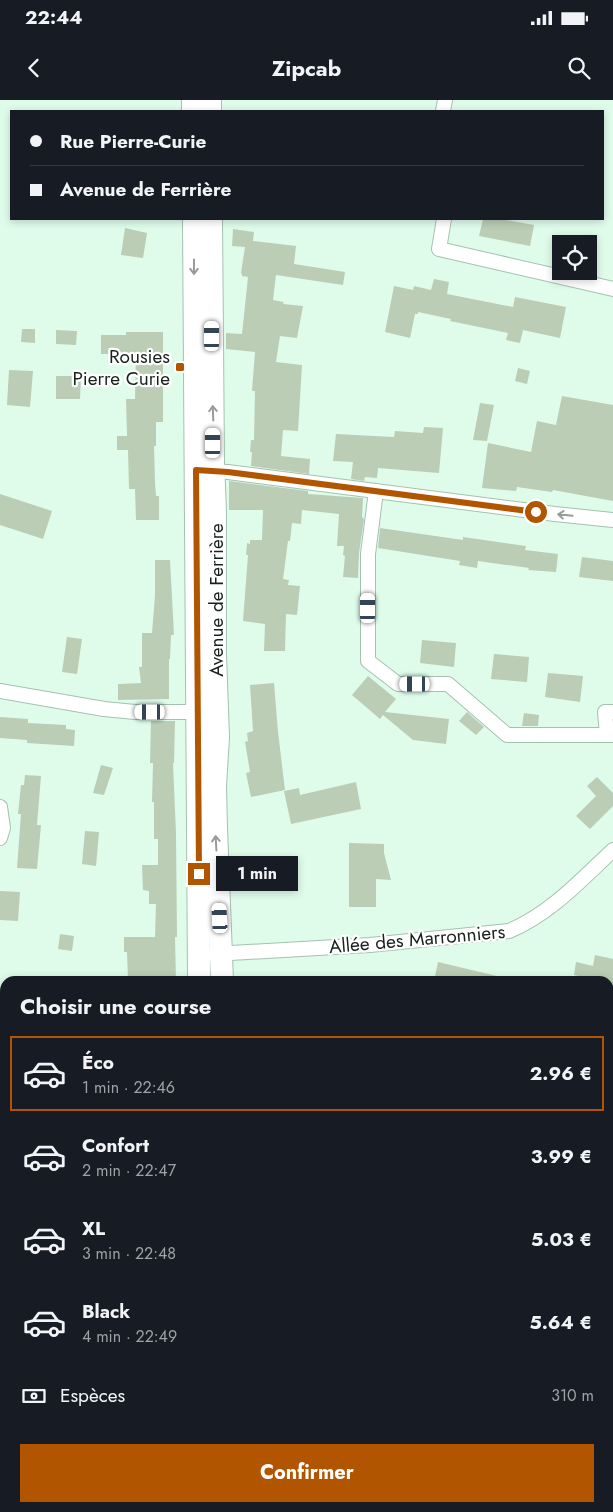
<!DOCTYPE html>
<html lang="fr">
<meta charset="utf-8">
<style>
:root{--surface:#171b24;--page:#20242c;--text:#f1f3f6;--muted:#9ea1a6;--line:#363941;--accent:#b25500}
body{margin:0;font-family:Jost,sans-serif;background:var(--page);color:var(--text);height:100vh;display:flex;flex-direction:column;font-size:19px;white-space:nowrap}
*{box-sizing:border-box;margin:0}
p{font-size:16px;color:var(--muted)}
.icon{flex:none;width:28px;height:28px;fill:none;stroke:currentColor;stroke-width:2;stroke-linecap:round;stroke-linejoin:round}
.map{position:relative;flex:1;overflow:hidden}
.side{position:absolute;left:0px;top:876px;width:614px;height:536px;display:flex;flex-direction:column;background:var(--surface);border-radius:15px 15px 0 0;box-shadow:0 2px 8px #0003}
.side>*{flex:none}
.banner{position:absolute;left:10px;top:10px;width:594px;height:110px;border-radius:0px;box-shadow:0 2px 8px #0003;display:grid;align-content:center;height:110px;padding:0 20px;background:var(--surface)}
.fabs{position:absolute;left:552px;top:135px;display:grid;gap:10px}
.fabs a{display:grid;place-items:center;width:45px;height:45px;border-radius:0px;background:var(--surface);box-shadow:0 2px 8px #0003;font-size:25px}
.end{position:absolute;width:22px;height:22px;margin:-11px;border:6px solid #b25500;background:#fff;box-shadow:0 0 0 2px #fff}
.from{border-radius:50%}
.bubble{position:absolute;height:35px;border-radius:0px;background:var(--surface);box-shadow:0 2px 8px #0003;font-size:16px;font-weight:700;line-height:35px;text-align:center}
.car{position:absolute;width:15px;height:30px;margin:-15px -8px;border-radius:6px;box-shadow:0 0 4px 1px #0007;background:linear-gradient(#fff 24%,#345 0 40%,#fff 0 76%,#345 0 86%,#fff 0)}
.banner b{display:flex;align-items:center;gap:18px;height:48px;font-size:19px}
.banner b+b{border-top:1px solid var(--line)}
.banner i{width:12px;height:12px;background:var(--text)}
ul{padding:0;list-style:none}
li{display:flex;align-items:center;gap:15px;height:75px;margin:0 10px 8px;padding:0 10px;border:2px solid transparent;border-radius:0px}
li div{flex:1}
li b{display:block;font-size:19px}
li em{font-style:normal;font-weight:700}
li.active{border-color:var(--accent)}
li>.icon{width:45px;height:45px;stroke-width:1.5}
h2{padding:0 20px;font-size:22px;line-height:60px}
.pay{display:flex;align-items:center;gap:12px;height:55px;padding:0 20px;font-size:19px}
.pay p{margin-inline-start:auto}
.cta{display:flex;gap:10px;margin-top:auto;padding:10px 20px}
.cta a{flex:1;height:58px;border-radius:0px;background:var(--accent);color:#fff;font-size:20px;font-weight:700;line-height:58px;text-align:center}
.status{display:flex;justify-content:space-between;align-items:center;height:35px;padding:0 25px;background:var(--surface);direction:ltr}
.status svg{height:14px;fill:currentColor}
header{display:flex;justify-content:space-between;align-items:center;height:65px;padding:0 20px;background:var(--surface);font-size:22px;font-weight:700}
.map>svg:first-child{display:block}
.green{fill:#cdd98b}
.building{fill:#bbcdb5}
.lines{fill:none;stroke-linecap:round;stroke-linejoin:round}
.street-casing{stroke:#a5c1b0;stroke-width:16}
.primary-casing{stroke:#a5c1b0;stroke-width:24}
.street{stroke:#fff;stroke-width:14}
.primary{stroke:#fff;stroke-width:22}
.oneway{stroke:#979c99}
.route{stroke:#b25500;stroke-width:6}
.poi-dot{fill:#b25500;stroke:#fff;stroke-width:2}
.labels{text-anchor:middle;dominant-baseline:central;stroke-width:4.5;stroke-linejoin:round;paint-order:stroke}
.poi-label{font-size:19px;fill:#18221c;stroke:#fff;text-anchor:end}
.street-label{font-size:19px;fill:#18221c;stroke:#fff}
</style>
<div class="status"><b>22:44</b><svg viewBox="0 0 49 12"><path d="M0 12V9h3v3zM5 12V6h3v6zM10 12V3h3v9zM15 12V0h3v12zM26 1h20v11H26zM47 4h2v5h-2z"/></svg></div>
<header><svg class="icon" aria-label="back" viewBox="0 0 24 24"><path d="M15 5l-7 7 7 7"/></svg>Zipcab<svg class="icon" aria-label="search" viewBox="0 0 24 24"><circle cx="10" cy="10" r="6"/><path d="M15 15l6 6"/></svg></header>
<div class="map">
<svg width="613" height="1412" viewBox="0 0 613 1412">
<rect width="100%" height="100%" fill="#dffceb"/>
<path class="green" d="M613 911V1346L609 1347V929Z"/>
<g class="building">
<path d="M483 119H501L534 125 530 146 479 136Z"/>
<path d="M125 128 147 133 143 158 121 155Z"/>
<path d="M233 129 254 132 253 141 296 146 294 164 345 172 343 185 276 175 273 200 284 202 283 204 303 206 297 238 280 236 276 262 302 265 298 331 283 330 281 356 310 359 309 374 251 366 252 352H250L251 340H254L255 291H252L255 252 226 249V233L242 234 248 177 242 176V174L241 173 245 147 232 146Z"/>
<path d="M434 179 449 182 447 194 513 207 515 197 566 207 560 238 523 230 520 243 506 240 508 233 450 221 451 219 418 212V214H415L410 238 385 232 394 186 413 190 414 186 431 190Z"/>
<path d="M22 229H35V243L21 242Z"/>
<path d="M56 230 77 231 76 245 56 244Z"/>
<path d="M126 232H163V322H156V346H154L155 383 156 396H159V420H136L135 389H129L128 350H117V336H127L126 299H135L136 254H101V235H126Z"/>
<path d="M518 268 530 271 527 284 515 281Z"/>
<path d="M9 270 33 271 30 307 7 305Z"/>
<path d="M56 276H81L80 299H56Z"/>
<path d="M562 296 613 305V401L553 390 552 392 517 387 516 391 482 388 488 343 531 352 537 321 556 325Z"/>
<path d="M480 303 494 305 487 341 473 340Z"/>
<path d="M424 327 443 328 439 373 378 368 377 378 365 377 364 381 351 379 353 362 333 361 336 334 394 337 395 331 423 333Z"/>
<path d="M229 381 308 391V394L363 398 362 417 364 419 359 453 358 478 343 477 345 456 343 455 344 446H337L339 414 302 410 301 424 292 423 290 441H288L283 479 289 480 288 485 300 486 297 515 286 514 285 551H264L265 524 243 521 248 455H246L247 443 250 444V440H262L263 410H229Z"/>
<path d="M0 394 52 411 43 439 0 425Z"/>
<path d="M380 428 463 440V437L526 446 525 450 558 454 556 472 528 470 529 468 478 461 477 468 459 465 460 461 378 448Z"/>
<path d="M582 457 613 461V481L579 477Z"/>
<path d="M155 460H170L174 535H171L170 559H169V599L118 600V584L141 583 139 567H142V533H152L155 496Z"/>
<path d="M67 537 82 539 77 574 62 572Z"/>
<path d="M422 540 456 543 454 567 420 563Z"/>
<path d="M494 554 529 557 527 582 491 579Z"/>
<path d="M548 573 583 576 580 602 545 597Z"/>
<path d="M368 576 396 599 385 612 449 619 446 644 413 640 383 615 380 619 352 595Z"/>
<path d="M274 583 278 632 285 690 251 697 246 673 250 672 245 642 248 641 247 633 253 631 250 585Z"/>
<path d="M467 612 484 627 476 635 459 621Z"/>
<path d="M524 613 539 615 538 626H522Z"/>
<path d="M0 617 28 619V623L66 625V629L75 630 74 646 27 643V640L0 638Z"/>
<path d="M151 621H175L174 663H173L176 733 177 837H175L176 881H128L127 852H124V837H155L156 804H149V791L143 790 142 765H158V739H154V702H152L153 663H150Z"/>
<path d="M101 665 113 668 104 695 93 693Z"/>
<path d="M25 675 41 676 37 725H41L37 769 17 768 21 714H18L21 685H24Z"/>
<path d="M597 677 613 693V706L590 729 576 716 596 696 587 686Z"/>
<path d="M356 682 361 709 291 724 284 691 299 688 300 695Z"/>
<path d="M85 731 99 732 96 766 82 764Z"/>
<path d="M349 743 384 744V753L391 780 376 779V807H349Z"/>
<path d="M0 791 20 792 18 821 0 820Z"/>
<path d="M60 834 74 836 72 851 58 849Z"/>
<path d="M595 855 613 859V884L609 883V881H602L574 875 576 862 593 866Z"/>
<path d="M438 862 497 876 496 881H434Z"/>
</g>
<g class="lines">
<g class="street-casing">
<g id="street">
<path d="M443 11 445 0"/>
<path d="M444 119 439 149 613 189"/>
<path d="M207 371 228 372 555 414 613 420"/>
<path d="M376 391 368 454V561L398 584H448L507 635H613"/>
<path d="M0 591 104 609 135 612H197L205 614"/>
<path d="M607 635 605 612H613"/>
<path d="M0 707 3 728 0 738"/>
<path d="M214 854 370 845 509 831C550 814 581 780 613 750"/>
<path d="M0 1398H5"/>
</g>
</g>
<g class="primary-casing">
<g id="primary">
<path d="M193 0V11"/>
<path d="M210 0V11"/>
<path d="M194 119 199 881"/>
<path d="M211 119 213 362 215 411V554L218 637 215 686 216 728 222 881"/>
<path d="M202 1412V1408"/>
<path d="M222 1412V1408"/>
</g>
</g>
<use href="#street" class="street"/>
<use href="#primary" class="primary"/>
</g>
<defs><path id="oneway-shaft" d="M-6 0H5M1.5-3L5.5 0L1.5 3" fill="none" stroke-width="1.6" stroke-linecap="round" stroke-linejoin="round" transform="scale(1.25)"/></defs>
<g class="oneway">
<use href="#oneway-shaft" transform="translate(194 167) rotate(90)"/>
<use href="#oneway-shaft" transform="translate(213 313) rotate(-92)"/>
<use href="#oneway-shaft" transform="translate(565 415) rotate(-174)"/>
<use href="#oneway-shaft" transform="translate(216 743) rotate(-93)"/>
</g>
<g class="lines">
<path class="route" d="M199 774 196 370 228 372 536 412"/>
</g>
<rect class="poi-dot" x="175" y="262" width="10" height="10" rx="2.5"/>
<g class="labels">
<g class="poi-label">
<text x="170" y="256">Rousies<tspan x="170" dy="22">Pierre Curie</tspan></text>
</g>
<g class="street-label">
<text transform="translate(216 500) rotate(-90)">Avenue de Ferrière</text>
<text transform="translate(417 839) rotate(-5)">Allée des Marronniers</text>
</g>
</g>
</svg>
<div class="fabs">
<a><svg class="icon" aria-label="locate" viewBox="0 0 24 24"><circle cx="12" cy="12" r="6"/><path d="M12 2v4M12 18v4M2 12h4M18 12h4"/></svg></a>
</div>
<i class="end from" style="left:536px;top:412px"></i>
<i class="end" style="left:199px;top:774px"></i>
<div class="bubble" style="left:216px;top:756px;width:82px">1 min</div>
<i class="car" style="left:212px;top:236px;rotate:0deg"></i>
<i class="car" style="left:213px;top:343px;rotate:0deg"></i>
<i class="car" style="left:368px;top:508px;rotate:0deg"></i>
<i class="car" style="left:415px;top:584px;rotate:270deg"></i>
<i class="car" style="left:150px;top:612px;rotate:270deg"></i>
<i class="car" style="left:220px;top:818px;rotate:357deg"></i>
<div class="banner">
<b><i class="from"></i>Rue Pierre-Curie</b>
<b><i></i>Avenue de Ferrière</b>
</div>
<section class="side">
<h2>Choisir une course</h2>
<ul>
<li class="active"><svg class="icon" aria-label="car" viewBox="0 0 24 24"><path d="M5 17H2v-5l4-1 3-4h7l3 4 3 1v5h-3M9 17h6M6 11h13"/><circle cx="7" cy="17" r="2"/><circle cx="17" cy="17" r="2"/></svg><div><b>Éco</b><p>1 min · 22:46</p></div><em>2.96 €</em></li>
<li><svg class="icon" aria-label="car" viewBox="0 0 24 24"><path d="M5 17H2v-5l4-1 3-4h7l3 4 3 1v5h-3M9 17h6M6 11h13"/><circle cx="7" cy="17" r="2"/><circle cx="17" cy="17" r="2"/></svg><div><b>Confort</b><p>2 min · 22:47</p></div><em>3.99 €</em></li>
<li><svg class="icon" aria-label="car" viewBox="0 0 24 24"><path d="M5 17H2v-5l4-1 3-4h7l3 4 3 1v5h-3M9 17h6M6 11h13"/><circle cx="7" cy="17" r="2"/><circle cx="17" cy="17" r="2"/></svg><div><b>XL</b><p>3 min · 22:48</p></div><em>5.03 €</em></li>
<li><svg class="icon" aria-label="car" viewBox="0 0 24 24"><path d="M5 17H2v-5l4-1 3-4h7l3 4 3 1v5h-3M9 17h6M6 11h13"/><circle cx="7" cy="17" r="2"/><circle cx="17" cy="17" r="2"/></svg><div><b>Black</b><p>4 min · 22:49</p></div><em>5.64 €</em></li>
</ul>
<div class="pay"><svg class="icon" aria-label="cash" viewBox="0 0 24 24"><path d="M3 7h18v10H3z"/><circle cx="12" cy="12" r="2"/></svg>Espèces<p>310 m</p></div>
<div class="cta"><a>Confirmer</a></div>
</section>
</div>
